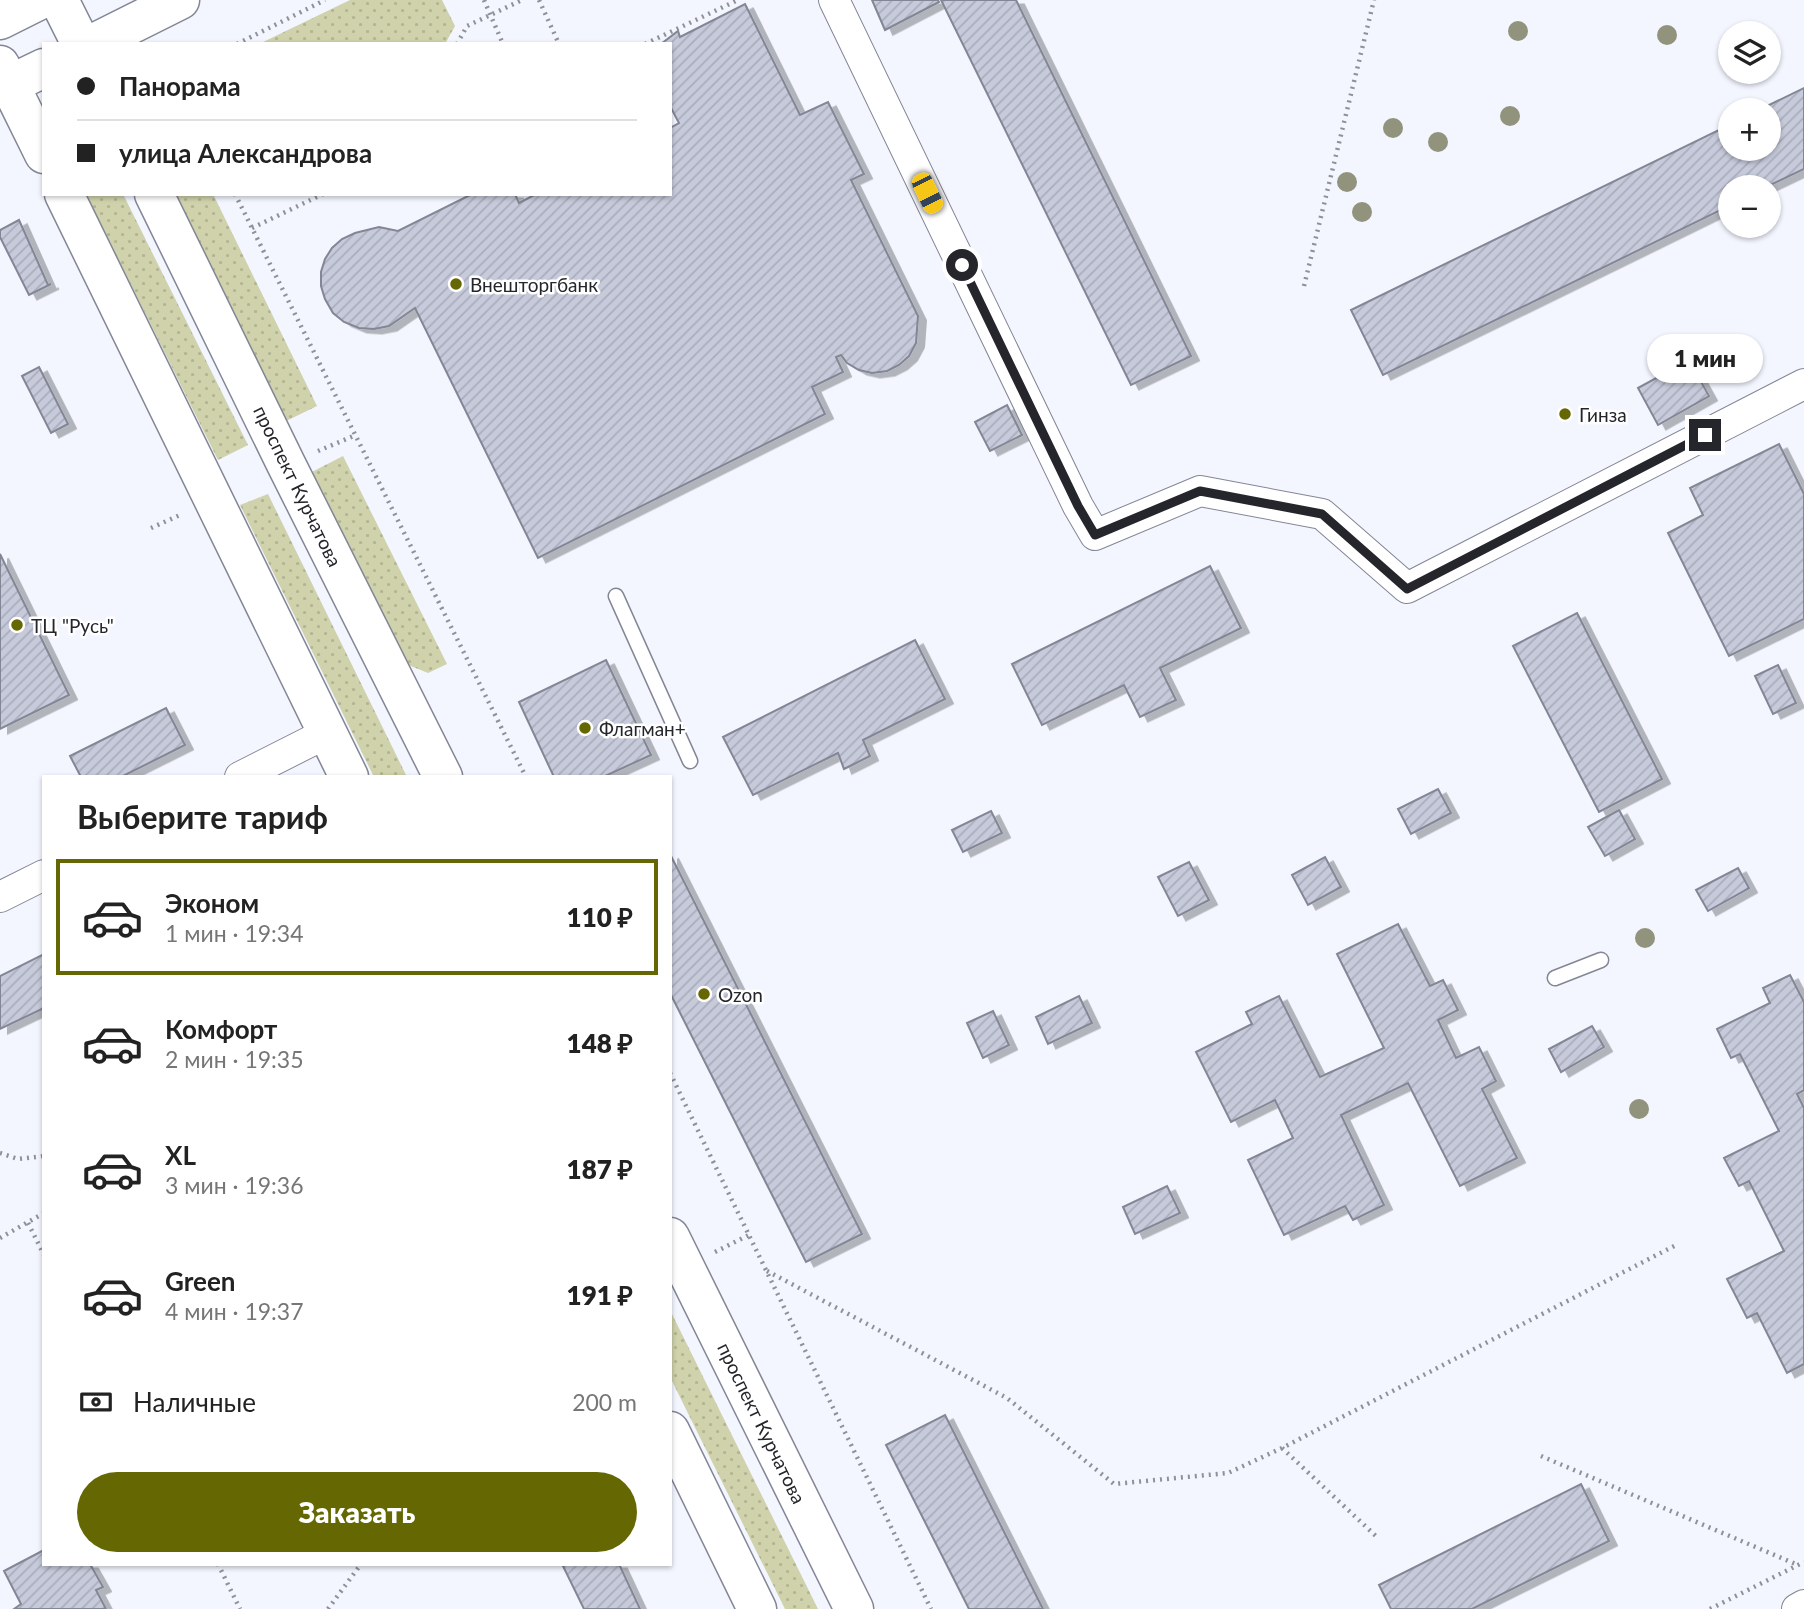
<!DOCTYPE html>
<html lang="ru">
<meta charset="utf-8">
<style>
:root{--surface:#fff;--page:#f6f6f6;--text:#222;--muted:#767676;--line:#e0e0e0;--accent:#656703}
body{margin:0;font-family:Lato,sans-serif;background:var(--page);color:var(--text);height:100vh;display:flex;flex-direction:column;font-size:26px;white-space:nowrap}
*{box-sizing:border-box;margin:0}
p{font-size:23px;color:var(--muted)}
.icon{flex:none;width:38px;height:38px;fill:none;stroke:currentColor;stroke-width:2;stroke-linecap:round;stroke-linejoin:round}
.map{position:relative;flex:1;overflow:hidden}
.panel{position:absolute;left:42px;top:775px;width:630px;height:791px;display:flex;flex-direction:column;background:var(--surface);border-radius:0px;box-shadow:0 2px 5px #0004}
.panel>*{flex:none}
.banner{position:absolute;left:42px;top:42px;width:630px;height:154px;border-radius:0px;box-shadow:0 2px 5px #0004;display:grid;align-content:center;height:154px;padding:0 35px;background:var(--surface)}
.tools{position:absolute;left:1718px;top:21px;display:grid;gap:14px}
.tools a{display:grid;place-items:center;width:63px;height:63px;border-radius:50%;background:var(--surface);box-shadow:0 2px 5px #0004;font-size:35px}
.end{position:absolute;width:32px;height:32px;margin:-16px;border:9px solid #25262c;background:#fff;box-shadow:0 0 0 4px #fff}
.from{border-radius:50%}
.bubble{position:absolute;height:49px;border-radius:24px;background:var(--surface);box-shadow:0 2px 5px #0004;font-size:23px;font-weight:800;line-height:49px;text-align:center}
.car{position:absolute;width:21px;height:42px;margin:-21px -10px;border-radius:9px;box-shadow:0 0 5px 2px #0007;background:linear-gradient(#f5c518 24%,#345 0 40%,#f5c518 0 76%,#345 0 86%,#f5c518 0)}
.banner b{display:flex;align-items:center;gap:24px;height:66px;font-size:26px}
.banner b+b{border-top:2px solid var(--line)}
.banner i{width:18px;height:18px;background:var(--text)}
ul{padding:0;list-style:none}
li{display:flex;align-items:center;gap:21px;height:116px;margin:0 14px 10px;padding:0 21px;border:4px solid transparent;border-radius:0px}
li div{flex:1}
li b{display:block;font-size:26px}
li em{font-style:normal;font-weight:800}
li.selected{border-color:var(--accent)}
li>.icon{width:63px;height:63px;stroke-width:1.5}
h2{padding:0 35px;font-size:32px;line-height:84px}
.pay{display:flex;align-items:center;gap:18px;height:77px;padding:0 35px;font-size:26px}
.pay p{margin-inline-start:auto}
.action{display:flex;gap:14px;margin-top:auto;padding:14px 35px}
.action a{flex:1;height:80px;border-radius:42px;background:var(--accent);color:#fff;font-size:28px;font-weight:800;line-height:80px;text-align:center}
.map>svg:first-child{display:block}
.grass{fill:url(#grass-dots)}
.building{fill:url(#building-hatch);stroke:#838695;stroke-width:2;filter:url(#shadow)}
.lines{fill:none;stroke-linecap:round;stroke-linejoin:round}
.lane-casing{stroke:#838695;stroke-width:17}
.street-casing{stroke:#838695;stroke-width:32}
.secondary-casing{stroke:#838695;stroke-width:41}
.path{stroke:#8f9199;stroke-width:4.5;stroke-dasharray:2 5;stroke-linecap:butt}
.lane{stroke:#fff;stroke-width:14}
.street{stroke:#fff;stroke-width:30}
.secondary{stroke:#fff;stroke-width:38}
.tree{fill:#91937c}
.route{stroke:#25262c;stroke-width:9}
.poi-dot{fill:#656703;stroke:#fff;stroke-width:2.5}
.labels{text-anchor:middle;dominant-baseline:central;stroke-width:5;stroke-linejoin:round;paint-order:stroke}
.poi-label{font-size:19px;fill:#25262c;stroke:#fff;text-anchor:start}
.street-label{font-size:19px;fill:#25262c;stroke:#fff}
</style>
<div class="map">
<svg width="1804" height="1609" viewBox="0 0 1804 1609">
<defs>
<pattern id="grass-dots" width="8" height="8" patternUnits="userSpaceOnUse" patternTransform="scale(1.75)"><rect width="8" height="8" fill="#cfd2ab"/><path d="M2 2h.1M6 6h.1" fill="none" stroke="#b2b493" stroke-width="1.8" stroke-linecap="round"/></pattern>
<pattern id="building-hatch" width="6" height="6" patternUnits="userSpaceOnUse" patternTransform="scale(1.75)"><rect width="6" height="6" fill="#c6cada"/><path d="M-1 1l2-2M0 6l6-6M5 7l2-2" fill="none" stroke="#aaadbb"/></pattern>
<filter id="shadow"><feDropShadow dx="8" dy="4.5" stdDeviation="0" flood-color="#0004"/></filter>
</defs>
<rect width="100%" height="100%" fill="#f3f5ff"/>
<g class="grass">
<path d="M350 0H442L455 26 445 44H259Z"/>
<path d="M86 194H123L248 445 218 460Z"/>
<path d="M171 194H213L317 406 282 423Z"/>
<path d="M343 456 447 664 428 673 406 664 310 473Z"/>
<path d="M268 494 407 777H374L240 505Z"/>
<path d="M670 1310 818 1609H785L670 1377Z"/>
</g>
<g class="building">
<path d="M872 0H938L939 2 885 30Z"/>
<path d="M941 0H1016L1191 356 1131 385Z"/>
<path d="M745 4 800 115 828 102 864 174 851 180 918 316 916 343 909 356 899 365 887 371 872 373 859 370 847 363 841 355 836 357 843 372 812 387 825 414 538 558 415 308 389 326 374 329 359 328 344 322 333 313 325 299 321 286V272L325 259 332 248 342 239 355 233 379 227 398 231 472 194H515L519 203 536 194H670V128L679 123 670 106V44H661L678 31 680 37Z"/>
<path d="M1804 88V169L1766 187H1731V205L1383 375 1351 310 1731 124V149H1769V110H1759Z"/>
<path d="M19 220 48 285 51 284 29 295 0 237V230Z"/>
<path d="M1689 360 1709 396 1658 425 1638 388Z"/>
<path d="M39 367 68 424 51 433 22 376Z"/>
<path d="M1007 405 1022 435 990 451 975 422Z"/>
<path d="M1779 444 1804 494V619L1729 656 1668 533 1703 515 1690 488Z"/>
<path d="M0 554 69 695 0 729Z"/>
<path d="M1210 566 1241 628 1160 668 1176 700 1140 717 1124 685 1042 725 1012 664Z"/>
<path d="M1577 613 1662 779 1599 812 1513 646Z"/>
<path d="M915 640 945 699 863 740 870 756 844 769 838 753 753 795 723 737Z"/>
<path d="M606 660 651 755 603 777H554L519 702Z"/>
<path d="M1778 665 1796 703 1773 714 1755 676Z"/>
<path d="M166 708 185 745 121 777H81L70 756Z"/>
<path d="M1438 789 1451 813 1411 834 1398 809Z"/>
<path d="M1619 810 1635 839 1605 856 1588 827Z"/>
<path d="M991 811 1002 833 963 852 952 830Z"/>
<path d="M670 854 862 1234 806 1262 670 993Z"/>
<path d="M1325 857 1341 887 1308 905 1292 875Z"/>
<path d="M1189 862 1209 900 1178 916 1158 877Z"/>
<path d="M1738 868 1749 888 1708 911 1696 890Z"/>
<path d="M1398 924 1430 986 1443 980 1458 1010 1438 1020 1456 1058 1479 1047 1496 1081 1482 1089 1517 1158 1460 1186 1408 1083 1341 1115 1384 1205 1353 1220 1345 1206 1284 1235 1248 1160 1293 1138 1275 1100 1231 1122 1196 1052 1252 1024 1246 1012 1279 996 1320 1077 1384 1048 1337 954Z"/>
<path d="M44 954V1008L0 1029V976Z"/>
<path d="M1790 975 1804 1002V1090L1797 1094 1804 1108V1364L1787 1373 1757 1313 1747 1318 1727 1279 1784 1251 1749 1181 1739 1186 1724 1158 1779 1131 1740 1054 1731 1058 1717 1029 1770 1003 1763 988Z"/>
<path d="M1079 996 1092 1023 1048 1044 1036 1017Z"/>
<path d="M993 1011 1009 1045 983 1058 967 1023Z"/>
<path d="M1592 1026 1604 1047 1561 1072 1549 1049Z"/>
<path d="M1167 1186 1180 1213 1135 1234 1123 1207Z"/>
<path d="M945 1415 1043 1609H969L886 1445Z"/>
<path d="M1581 1484 1609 1541 1472 1609H1391L1379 1585Z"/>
<path d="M44 1550V1564H90L103 1587 96 1590 106 1609H14L21 1604 4 1571Z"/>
<path d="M562 1564H619L640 1609H584Z"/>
</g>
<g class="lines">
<g class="lane-casing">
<g id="lane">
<path d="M616 596 690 761"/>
<path d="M1555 978 1601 960"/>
</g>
</g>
<g class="street-casing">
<g id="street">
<path d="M834 0 1078 506 1095 535 1200 491 1322 514 1407 588 1804 384"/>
<path d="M240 777 327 733"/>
<path d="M0 897 44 875"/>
<path d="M1797 1609 1804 1605"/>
</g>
</g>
<g class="secondary-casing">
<g id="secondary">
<path d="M59 0 81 44"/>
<path d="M0 20 40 0"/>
<path d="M92 44 180 0"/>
<path d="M0 65 44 154"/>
<path d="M0 89 44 68"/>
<path d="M64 194 349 777"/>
<path d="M154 194 286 464 443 777"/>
<path d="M670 1237 854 1609"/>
<path d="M670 1431 757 1609"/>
</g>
</g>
<g class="path">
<path d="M484 0 503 44"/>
<path d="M539 0 559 44"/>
<path d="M237 44 325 0"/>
<path d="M457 44 467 26 522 0"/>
<path d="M645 44 738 0"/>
<path d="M235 194 526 777"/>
<path d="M252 228 323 194"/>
<path d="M1304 286 1374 0"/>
<path d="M318 451 356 435"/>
<path d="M151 528 180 515"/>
<path d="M670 1073 931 1609"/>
<path d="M0 1153 18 1159 44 1156"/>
<path d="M28 1223 44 1255"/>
<path d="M0 1238 44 1213"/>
<path d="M715 1252 749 1235"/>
<path d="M767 1271 1007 1398 1114 1484 1228 1473 1282 1448 1678 1244"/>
<path d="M1282 1448 1378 1538"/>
<path d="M1541 1456 1798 1565"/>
<path d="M218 1564 240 1609"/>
<path d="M328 1609 361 1564"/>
<path d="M1710 1609 1804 1562"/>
</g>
<use href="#lane" class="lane"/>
<use href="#street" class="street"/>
<use href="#secondary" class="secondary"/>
</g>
<g class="tree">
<circle cx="1518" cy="31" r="10"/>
<circle cx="1667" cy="35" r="10"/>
<circle cx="1510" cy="116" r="10"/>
<circle cx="1393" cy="128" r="10"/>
<circle cx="1438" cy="142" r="10"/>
<circle cx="1347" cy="182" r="10"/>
<circle cx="1362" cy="212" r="10"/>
<circle cx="1645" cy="938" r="10"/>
<circle cx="1639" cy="1109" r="10"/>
</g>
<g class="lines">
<path class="route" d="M962 265 1078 506 1095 535 1200 491 1322 514 1407 589 1705 435"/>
</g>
<g class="poi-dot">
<circle cx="456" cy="284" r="7"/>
<circle cx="1565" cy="414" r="7"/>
<circle cx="17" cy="625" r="7"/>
<circle cx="585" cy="728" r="7"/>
<circle cx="704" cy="994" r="7"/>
</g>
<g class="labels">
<g class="poi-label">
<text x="470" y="284">Внешторгбанк</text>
<text x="1579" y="414">Гинза</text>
<text x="31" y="625">ТЦ "Русь"</text>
<text x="599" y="728">Флагман+</text>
<text x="718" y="994">Ozon</text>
</g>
<g class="street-label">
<text transform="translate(298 486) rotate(64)">проспект Курчатова</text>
<text transform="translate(762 1423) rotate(64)">проспект Курчатова</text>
</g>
</g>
</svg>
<div class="tools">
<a><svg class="icon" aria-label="layers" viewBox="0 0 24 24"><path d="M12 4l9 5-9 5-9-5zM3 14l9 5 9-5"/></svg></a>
<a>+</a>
<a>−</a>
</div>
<i class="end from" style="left:962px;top:265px"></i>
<i class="end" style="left:1705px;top:435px"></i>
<div class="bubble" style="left:1647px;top:334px;width:116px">1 мин</div>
<i class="car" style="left:927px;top:193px;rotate:154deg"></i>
<div class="banner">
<b><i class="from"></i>Панорама</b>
<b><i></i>улица Александрова</b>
</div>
<section class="panel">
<h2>Выберите тариф</h2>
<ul>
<li class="selected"><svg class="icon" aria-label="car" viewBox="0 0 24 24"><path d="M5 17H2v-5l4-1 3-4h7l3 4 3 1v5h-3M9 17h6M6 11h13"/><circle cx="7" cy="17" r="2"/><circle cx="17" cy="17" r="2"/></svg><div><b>Эконом</b><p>1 мин · 19:34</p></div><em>110 ₽</em></li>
<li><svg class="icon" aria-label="car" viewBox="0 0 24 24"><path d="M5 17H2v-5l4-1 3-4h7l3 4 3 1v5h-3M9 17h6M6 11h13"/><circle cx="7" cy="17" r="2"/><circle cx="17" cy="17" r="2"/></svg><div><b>Комфорт</b><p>2 мин · 19:35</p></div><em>148 ₽</em></li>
<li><svg class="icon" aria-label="car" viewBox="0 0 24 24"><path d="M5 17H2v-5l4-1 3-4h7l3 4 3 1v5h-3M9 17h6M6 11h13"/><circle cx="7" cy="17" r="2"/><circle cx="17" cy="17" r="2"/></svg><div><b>XL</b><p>3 мин · 19:36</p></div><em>187 ₽</em></li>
<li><svg class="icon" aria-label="car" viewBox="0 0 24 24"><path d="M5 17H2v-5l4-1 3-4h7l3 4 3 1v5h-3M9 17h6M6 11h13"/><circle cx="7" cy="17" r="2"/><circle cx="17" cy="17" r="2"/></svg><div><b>Green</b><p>4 мин · 19:37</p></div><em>191 ₽</em></li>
</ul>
<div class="pay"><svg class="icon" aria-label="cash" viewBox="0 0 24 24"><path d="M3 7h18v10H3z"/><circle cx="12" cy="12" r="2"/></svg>Наличные<p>200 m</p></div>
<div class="action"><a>Заказать</a></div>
</section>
</div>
